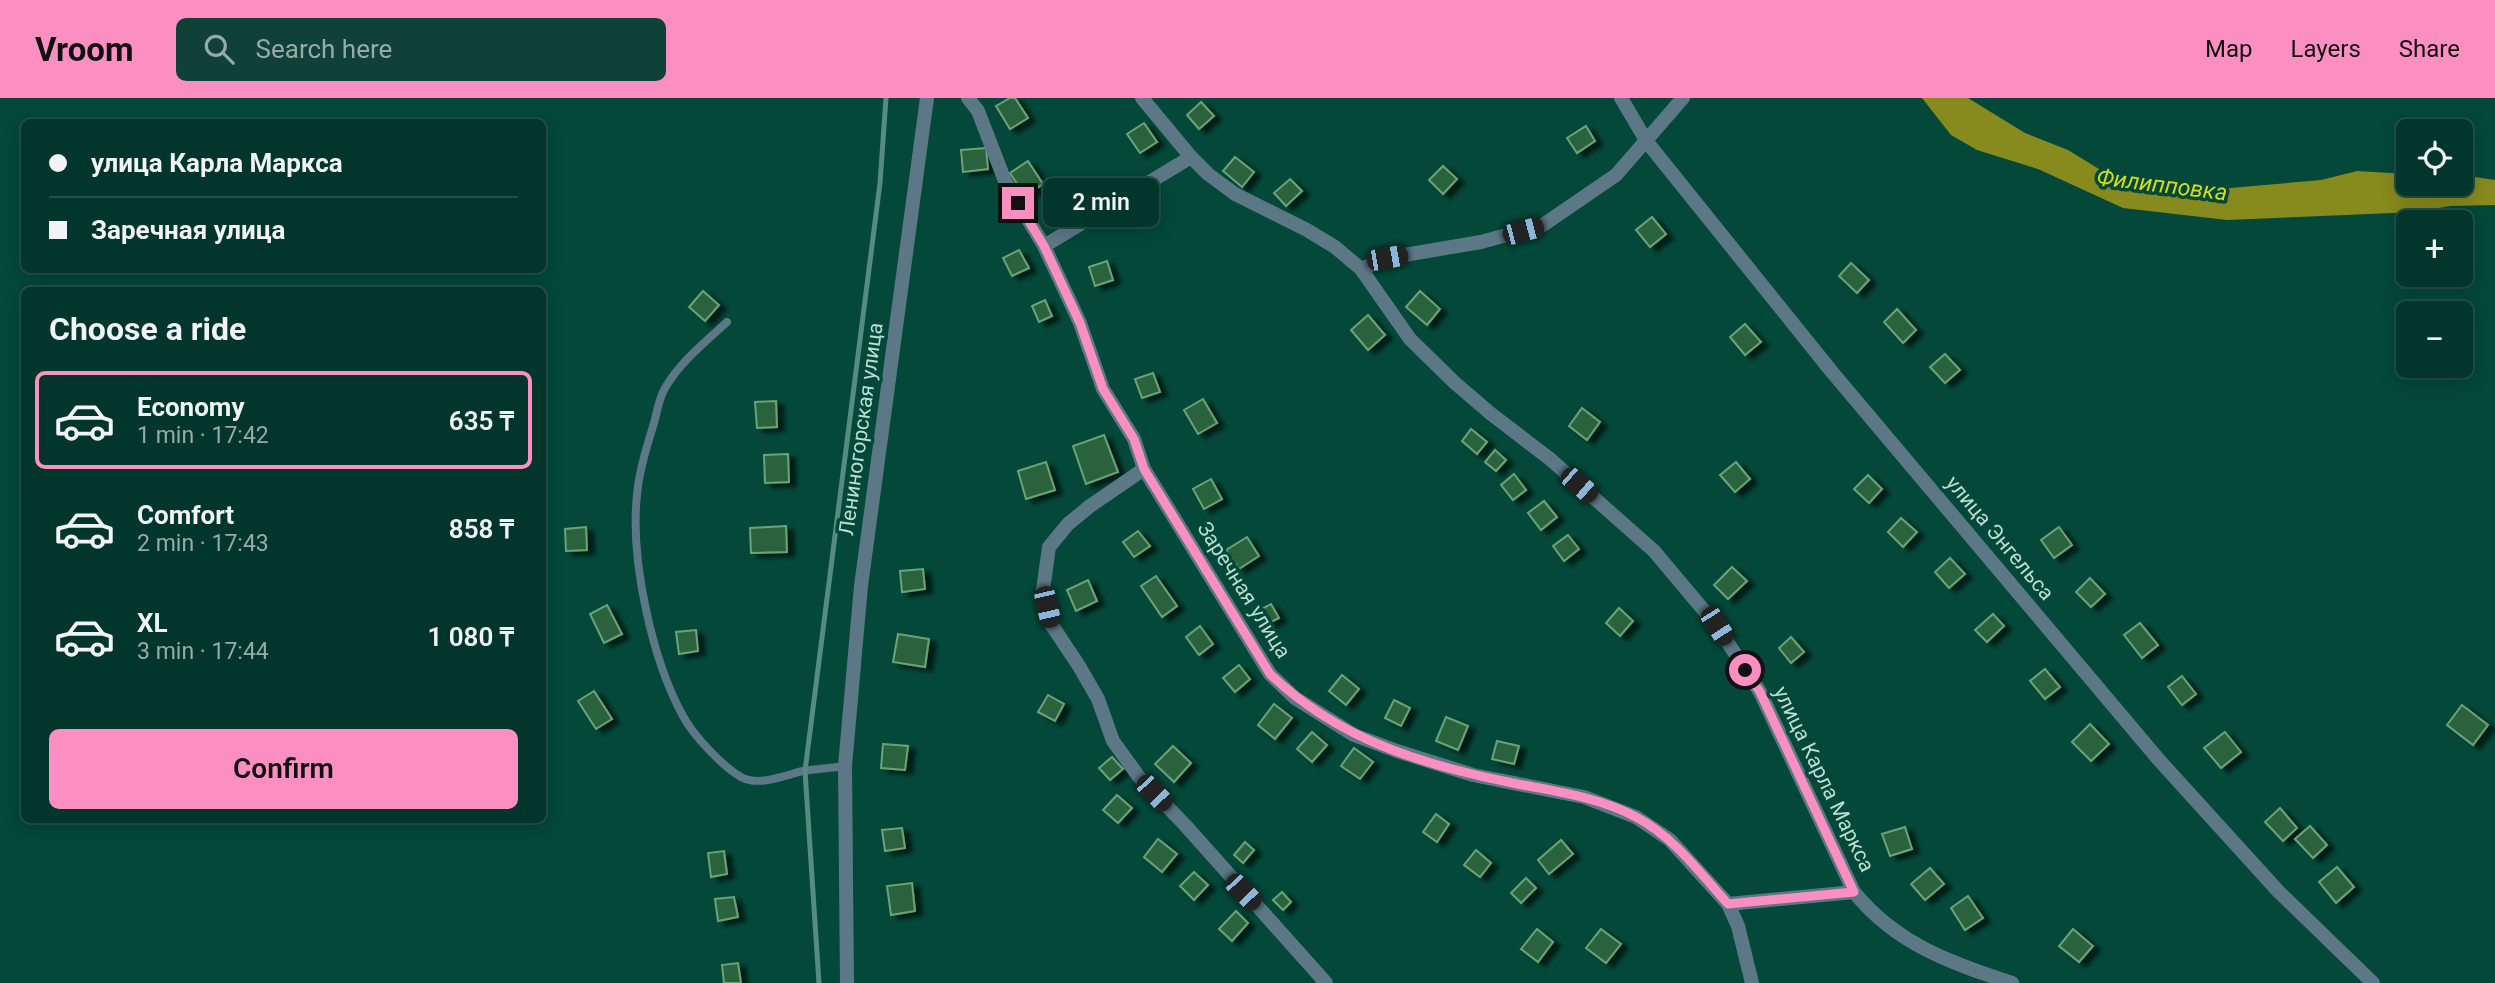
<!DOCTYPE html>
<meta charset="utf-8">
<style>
:root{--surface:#02362a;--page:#104136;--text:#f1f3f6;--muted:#96aba8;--line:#235047;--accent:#fc8fc2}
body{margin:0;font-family:Roboto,sans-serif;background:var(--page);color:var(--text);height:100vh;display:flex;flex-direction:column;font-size:26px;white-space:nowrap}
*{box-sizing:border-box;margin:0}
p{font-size:23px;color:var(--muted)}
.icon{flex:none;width:38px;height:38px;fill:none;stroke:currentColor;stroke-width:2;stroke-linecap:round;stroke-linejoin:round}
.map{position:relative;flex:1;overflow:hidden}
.side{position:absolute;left:21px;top:189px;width:525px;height:536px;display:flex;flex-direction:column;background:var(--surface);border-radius:10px;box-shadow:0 4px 18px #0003,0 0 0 2px var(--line)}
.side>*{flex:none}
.hud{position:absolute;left:21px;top:21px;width:525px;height:154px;border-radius:10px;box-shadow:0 4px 18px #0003,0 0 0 2px var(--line);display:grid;align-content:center;height:154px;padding:0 28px;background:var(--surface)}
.buttons{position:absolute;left:2396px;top:21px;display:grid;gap:14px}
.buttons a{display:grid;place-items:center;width:77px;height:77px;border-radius:10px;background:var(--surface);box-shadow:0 4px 18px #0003,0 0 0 2px var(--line);font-size:35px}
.end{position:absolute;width:32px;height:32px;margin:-16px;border:9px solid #fc8fc2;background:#111;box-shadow:0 0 0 4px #111}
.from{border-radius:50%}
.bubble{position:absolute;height:49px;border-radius:10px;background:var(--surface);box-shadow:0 4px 18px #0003,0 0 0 2px var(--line);font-size:23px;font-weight:600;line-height:49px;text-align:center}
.car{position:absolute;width:21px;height:42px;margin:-21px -10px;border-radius:9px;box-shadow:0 0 5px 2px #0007;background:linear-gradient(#222 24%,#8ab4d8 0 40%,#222 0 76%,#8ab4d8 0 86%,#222 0)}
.hud b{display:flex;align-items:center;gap:24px;height:66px;font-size:26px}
.hud b+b{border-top:2px solid var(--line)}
.hud i{width:18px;height:18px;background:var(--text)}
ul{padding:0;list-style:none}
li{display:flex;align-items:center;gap:21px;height:98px;margin:0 14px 10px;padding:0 14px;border:4px solid transparent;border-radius:10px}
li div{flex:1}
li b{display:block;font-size:26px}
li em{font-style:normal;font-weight:600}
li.current{border-color:var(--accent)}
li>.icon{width:63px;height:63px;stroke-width:1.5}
h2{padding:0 28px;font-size:32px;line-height:84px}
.action{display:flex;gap:14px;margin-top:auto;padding:14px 28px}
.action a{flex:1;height:80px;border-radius:10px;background:var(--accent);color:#111;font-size:28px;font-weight:600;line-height:80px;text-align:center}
header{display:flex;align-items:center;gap:42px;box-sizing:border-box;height:98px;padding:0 35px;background:var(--accent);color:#111}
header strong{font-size:33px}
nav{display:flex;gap:38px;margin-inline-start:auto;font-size:24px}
.search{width:490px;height:63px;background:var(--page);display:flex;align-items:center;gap:18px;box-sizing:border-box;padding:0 24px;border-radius:10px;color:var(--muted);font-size:26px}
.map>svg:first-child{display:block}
.water{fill:#878a1c}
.building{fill:#2c623c;stroke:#6ba378;stroke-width:2;filter:url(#shadow)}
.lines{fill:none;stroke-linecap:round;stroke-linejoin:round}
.service{stroke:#5c7886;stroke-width:8}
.minor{stroke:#5c7886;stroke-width:14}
.rail{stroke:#568c7d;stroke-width:5}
.route{stroke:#fc8fc2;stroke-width:9}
.labels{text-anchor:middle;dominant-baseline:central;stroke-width:7;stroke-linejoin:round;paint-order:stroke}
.street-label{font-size:21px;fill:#badfd1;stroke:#034838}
.water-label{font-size:23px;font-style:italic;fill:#d7dc16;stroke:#034838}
</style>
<header>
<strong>Vroom</strong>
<div class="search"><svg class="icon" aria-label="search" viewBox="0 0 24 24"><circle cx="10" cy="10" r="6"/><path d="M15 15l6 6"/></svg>Search here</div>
<nav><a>Map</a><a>Layers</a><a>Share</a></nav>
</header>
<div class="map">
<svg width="2495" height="885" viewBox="0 0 2495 885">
<defs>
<filter id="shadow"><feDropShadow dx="7" dy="4" stdDeviation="2" flood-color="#0009"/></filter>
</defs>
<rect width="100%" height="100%" fill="#034838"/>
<path class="water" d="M1922 0H1968L2025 35 2068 52 2099 71 2122 81 2219 91 2321 82 2357 73 2408 76V86H2460L2461 77 2495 82V107L2450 108 2416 114 2227 122 2123 110 2038 71 1977 52 1951 37Z"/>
<g class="building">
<path d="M1010 0H1015L1028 20 1010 31 996 8Z"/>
<path d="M1201 4 1214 18 1199 31 1187 17Z"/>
<path d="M1144 25 1157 44 1140 55 1127 36Z"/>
<path d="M1586 28 1595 43 1577 55 1567 40Z"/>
<path d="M986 50 988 71 963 74 961 52Z"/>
<path d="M1235 59 1254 74 1242 89 1223 73Z"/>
<path d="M1028 63 1043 86 1025 98 1010 75Z"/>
<path d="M1443 68 1457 81 1443 96 1429 82Z"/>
<path d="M1290 81 1302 93 1286 108 1274 95Z"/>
<path d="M1652 119 1666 136 1650 149 1636 132Z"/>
<path d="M1019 152 1029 170 1012 178 1003 160Z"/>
<path d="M1107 163 1113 182 1095 188 1089 169Z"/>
<path d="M1851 165 1869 182 1857 195 1839 178Z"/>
<path d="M703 193 719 207 705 223 689 209Z"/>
<path d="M1420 193 1440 211 1427 227 1406 209Z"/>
<path d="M1045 202 1052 218 1039 224 1032 208Z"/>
<path d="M1897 211 1916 232 1903 245 1884 224Z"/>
<path d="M1368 217 1385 237 1368 252 1351 232Z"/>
<path d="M1745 226 1761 244 1745 257 1730 239Z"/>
<path d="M1945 256 1960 272 1945 285 1930 269Z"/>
<path d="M1153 275 1160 294 1142 300 1135 281Z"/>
<path d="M1203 301 1217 325 1198 336 1184 312Z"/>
<path d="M776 303 777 329 757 330 755 304Z"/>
<path d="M1582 310 1600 324 1587 342 1569 328Z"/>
<path d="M1471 331 1487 344 1477 356 1462 343Z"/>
<path d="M1104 337 1118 374 1086 386 1073 348Z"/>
<path d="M1495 352 1506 362 1496 373 1485 364Z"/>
<path d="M788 356 789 384 765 385 764 357Z"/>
<path d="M1046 364 1055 392 1026 401 1018 373Z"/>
<path d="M1736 364 1750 381 1735 394 1720 377Z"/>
<path d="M1514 376 1526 392 1513 402 1501 387Z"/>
<path d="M1868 377 1882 391 1869 405 1854 391Z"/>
<path d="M1211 381 1222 401 1204 411 1193 391Z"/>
<path d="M1544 403 1557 419 1541 432 1528 415Z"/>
<path d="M1901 420 1917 434 1903 449 1888 434Z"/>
<path d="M786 428 787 454 751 455 750 430Z"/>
<path d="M586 429 587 452 566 453 565 431Z"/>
<path d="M2059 429 2072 447 2054 460 2041 442Z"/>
<path d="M1138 433 1150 448 1134 459 1123 444Z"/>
<path d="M1568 437 1579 451 1564 463 1553 448Z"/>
<path d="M1247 439 1259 458 1239 471 1226 452Z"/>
<path d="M1950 460 1965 476 1949 490 1935 474Z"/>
<path d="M1732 469 1747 483 1728 501 1714 487Z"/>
<path d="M923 471 925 491 902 494 900 473Z"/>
<path d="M1156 478 1177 508 1162 519 1141 488Z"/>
<path d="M2090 480 2105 496 2091 509 2076 494Z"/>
<path d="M1088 482 1097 503 1076 513 1067 492Z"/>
<path d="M1271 506 1279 520 1261 529 1254 515Z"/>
<path d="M607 507 622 536 604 545 590 516Z"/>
<path d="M1619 510 1633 523 1620 538 1606 525Z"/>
<path d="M1993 516 2004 528 1987 544 1975 532Z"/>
<path d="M2140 525 2158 547 2142 560 2124 537Z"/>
<path d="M1200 528 1213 546 1199 557 1186 539Z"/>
<path d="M696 532 698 553 679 556 676 534Z"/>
<path d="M898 536 929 541 925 569 893 564Z"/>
<path d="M1791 539 1804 554 1791 565 1779 550Z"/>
<path d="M1239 567 1250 581 1235 594 1223 580Z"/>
<path d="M2045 571 2060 589 2045 601 2030 583Z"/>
<path d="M1342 577 1359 591 1346 607 1329 593Z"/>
<path d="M2182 578 2196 596 2182 607 2168 589Z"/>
<path d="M594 593 612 621 596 631 578 603Z"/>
<path d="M1048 597 1064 606 1055 623 1038 614Z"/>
<path d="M1394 602 1410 610 1401 628 1385 620Z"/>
<path d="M1274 606 1292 620 1275 641 1258 627Z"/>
<path d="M2462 607 2488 627 2473 647 2447 627Z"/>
<path d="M1446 619 1468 628 1458 652 1436 643Z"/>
<path d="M2090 626 2109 646 2091 663 2072 644Z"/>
<path d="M1312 634 1327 647 1312 664 1297 651Z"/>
<path d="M2225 634 2241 654 2221 670 2204 650Z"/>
<path d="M1497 643 1519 648 1514 666 1492 661Z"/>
<path d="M883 646 908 648 905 672 881 670Z"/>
<path d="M1173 648 1191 665 1174 684 1155 666Z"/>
<path d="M1354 650 1373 664 1360 681 1341 668Z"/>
<path d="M1112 659 1123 671 1110 682 1099 670Z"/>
<path d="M1117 697 1132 710 1118 725 1103 712Z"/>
<path d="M2280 710 2297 730 2283 743 2265 724Z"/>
<path d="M1436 716 1449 726 1437 744 1423 734Z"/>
<path d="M2310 728 2327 747 2313 760 2295 741Z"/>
<path d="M1905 729 1912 751 1890 758 1882 736Z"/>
<path d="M902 730 905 750 885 753 882 732Z"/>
<path d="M1158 741 1177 756 1162 774 1144 759Z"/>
<path d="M1561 742 1573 756 1549 776 1538 762Z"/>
<path d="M1245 744 1254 752 1243 765 1234 757Z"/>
<path d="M1476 752 1491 765 1480 779 1464 767Z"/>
<path d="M724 753 727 776 711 779 708 755Z"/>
<path d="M2337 769 2354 789 2336 805 2319 784Z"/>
<path d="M1930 770 1944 786 1925 802 1911 786Z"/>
<path d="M1194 774 1208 787 1194 802 1180 788Z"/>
<path d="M1526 780 1536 790 1521 805 1511 795Z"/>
<path d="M912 785 915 813 891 817 887 788Z"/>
<path d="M1282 794 1291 804 1283 812 1273 802Z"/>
<path d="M1968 798 1983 820 1965 832 1951 810Z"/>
<path d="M734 799 738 819 718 823 715 801Z"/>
<path d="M1236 813 1248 825 1232 843 1219 831Z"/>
<path d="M1537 831 1553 844 1538 864 1521 851Z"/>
<path d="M1601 831 1621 846 1606 865 1586 850Z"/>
<path d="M2073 831 2093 848 2079 864 2059 848Z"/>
<path d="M738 865 741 885H724L722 867Z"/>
</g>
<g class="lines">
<path class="service" d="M727 224C705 244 680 264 665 290 659 300 657 314 654 325 647 348 639 373 637 397 630 461 652 562 683 618 693 637 722 668 741 679 759 689 785 677 803 673 817 671 832 670 845 668"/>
<g class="minor">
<path d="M968 0 978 13 1005 83 1044 148 1080 225 1103 291 1134 341 1144 371 1270 576 1295 600 1354 637 1397 653 1473 677 1584 699 1636 719 1670 742 1728 806 1738 828 1752 885"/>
<path d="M1142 0 1191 59 1208 76 1235 96 1307 132 1335 149 1361 171 1410 241 1455 285 1490 315 1550 361 1654 453 1717 528 1760 594 1854 794C1896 846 1951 865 2012 885"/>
<path d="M1621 0 1647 44 1832 274 2159 662 2278 793 2373 885"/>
<path d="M1044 148 1191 59"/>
<path d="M1361 171 1387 160 1481 144 1543 127 1616 77 1683 0"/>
<path d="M1144 371 1090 408 1068 426 1049 449 1043 492 1051 526 1079 568 1098 601 1113 643 1139 679 1185 727 1326 885"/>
<path d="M1728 806 1854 794"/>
<path d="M847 885 845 668 861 488 927 0"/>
</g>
<path class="rail" d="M819 885 805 673 880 85 886 0"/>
</g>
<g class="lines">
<path class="route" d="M1018 105 1044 148 1080 225 1103 291 1134 341 1144 371 1270 576C1337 640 1419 666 1508 684 1551 693 1597 698 1636 719 1674 739 1700 775 1728 806L1854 794 1760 594 1745 572"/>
</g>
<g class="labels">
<g class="street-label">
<text transform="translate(861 331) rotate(-82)">Лениногорская улица</text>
<text transform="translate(2000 440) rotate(50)">улица Энгельса</text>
<text transform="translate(1244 492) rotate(58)">Заречная улица</text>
<text transform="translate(1824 681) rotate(64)">улица Карла Маркса</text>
</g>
<g class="water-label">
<text transform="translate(2162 87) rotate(7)">Филипповка</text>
</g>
</g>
</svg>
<div class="buttons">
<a><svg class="icon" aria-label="locate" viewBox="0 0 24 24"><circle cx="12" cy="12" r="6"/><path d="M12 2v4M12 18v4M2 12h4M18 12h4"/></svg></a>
<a>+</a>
<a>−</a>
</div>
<i class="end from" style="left:1745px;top:572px"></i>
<i class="end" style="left:1018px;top:105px"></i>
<div class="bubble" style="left:1043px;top:80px;width:116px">2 min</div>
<i class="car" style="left:1523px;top:133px;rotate:75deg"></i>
<i class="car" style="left:1387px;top:160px;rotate:80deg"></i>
<i class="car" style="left:1579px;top:387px;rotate:131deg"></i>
<i class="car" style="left:1047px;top:509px;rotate:167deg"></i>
<i class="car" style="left:1717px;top:528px;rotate:147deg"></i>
<i class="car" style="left:1154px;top:695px;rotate:136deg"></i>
<i class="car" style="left:1243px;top:794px;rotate:136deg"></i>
<div class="hud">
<b><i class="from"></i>улица Карла Маркса</b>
<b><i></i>Заречная улица</b>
</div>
<section class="side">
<h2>Choose a ride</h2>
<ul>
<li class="current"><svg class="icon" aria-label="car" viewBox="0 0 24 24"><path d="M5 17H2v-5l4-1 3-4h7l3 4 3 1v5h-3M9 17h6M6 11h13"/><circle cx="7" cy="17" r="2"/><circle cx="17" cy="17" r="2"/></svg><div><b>Economy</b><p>1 min · 17:42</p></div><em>635 ₸</em></li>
<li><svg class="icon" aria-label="car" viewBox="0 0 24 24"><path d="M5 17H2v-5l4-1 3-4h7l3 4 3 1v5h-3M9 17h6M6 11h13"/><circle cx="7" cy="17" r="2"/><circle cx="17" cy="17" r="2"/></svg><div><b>Comfort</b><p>2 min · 17:43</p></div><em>858 ₸</em></li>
<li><svg class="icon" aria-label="car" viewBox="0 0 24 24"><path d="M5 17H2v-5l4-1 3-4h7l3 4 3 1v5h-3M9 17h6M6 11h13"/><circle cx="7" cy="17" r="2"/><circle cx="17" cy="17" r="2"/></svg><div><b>XL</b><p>3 min · 17:44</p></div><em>1 080 ₸</em></li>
</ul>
<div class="action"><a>Confirm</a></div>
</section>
</div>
